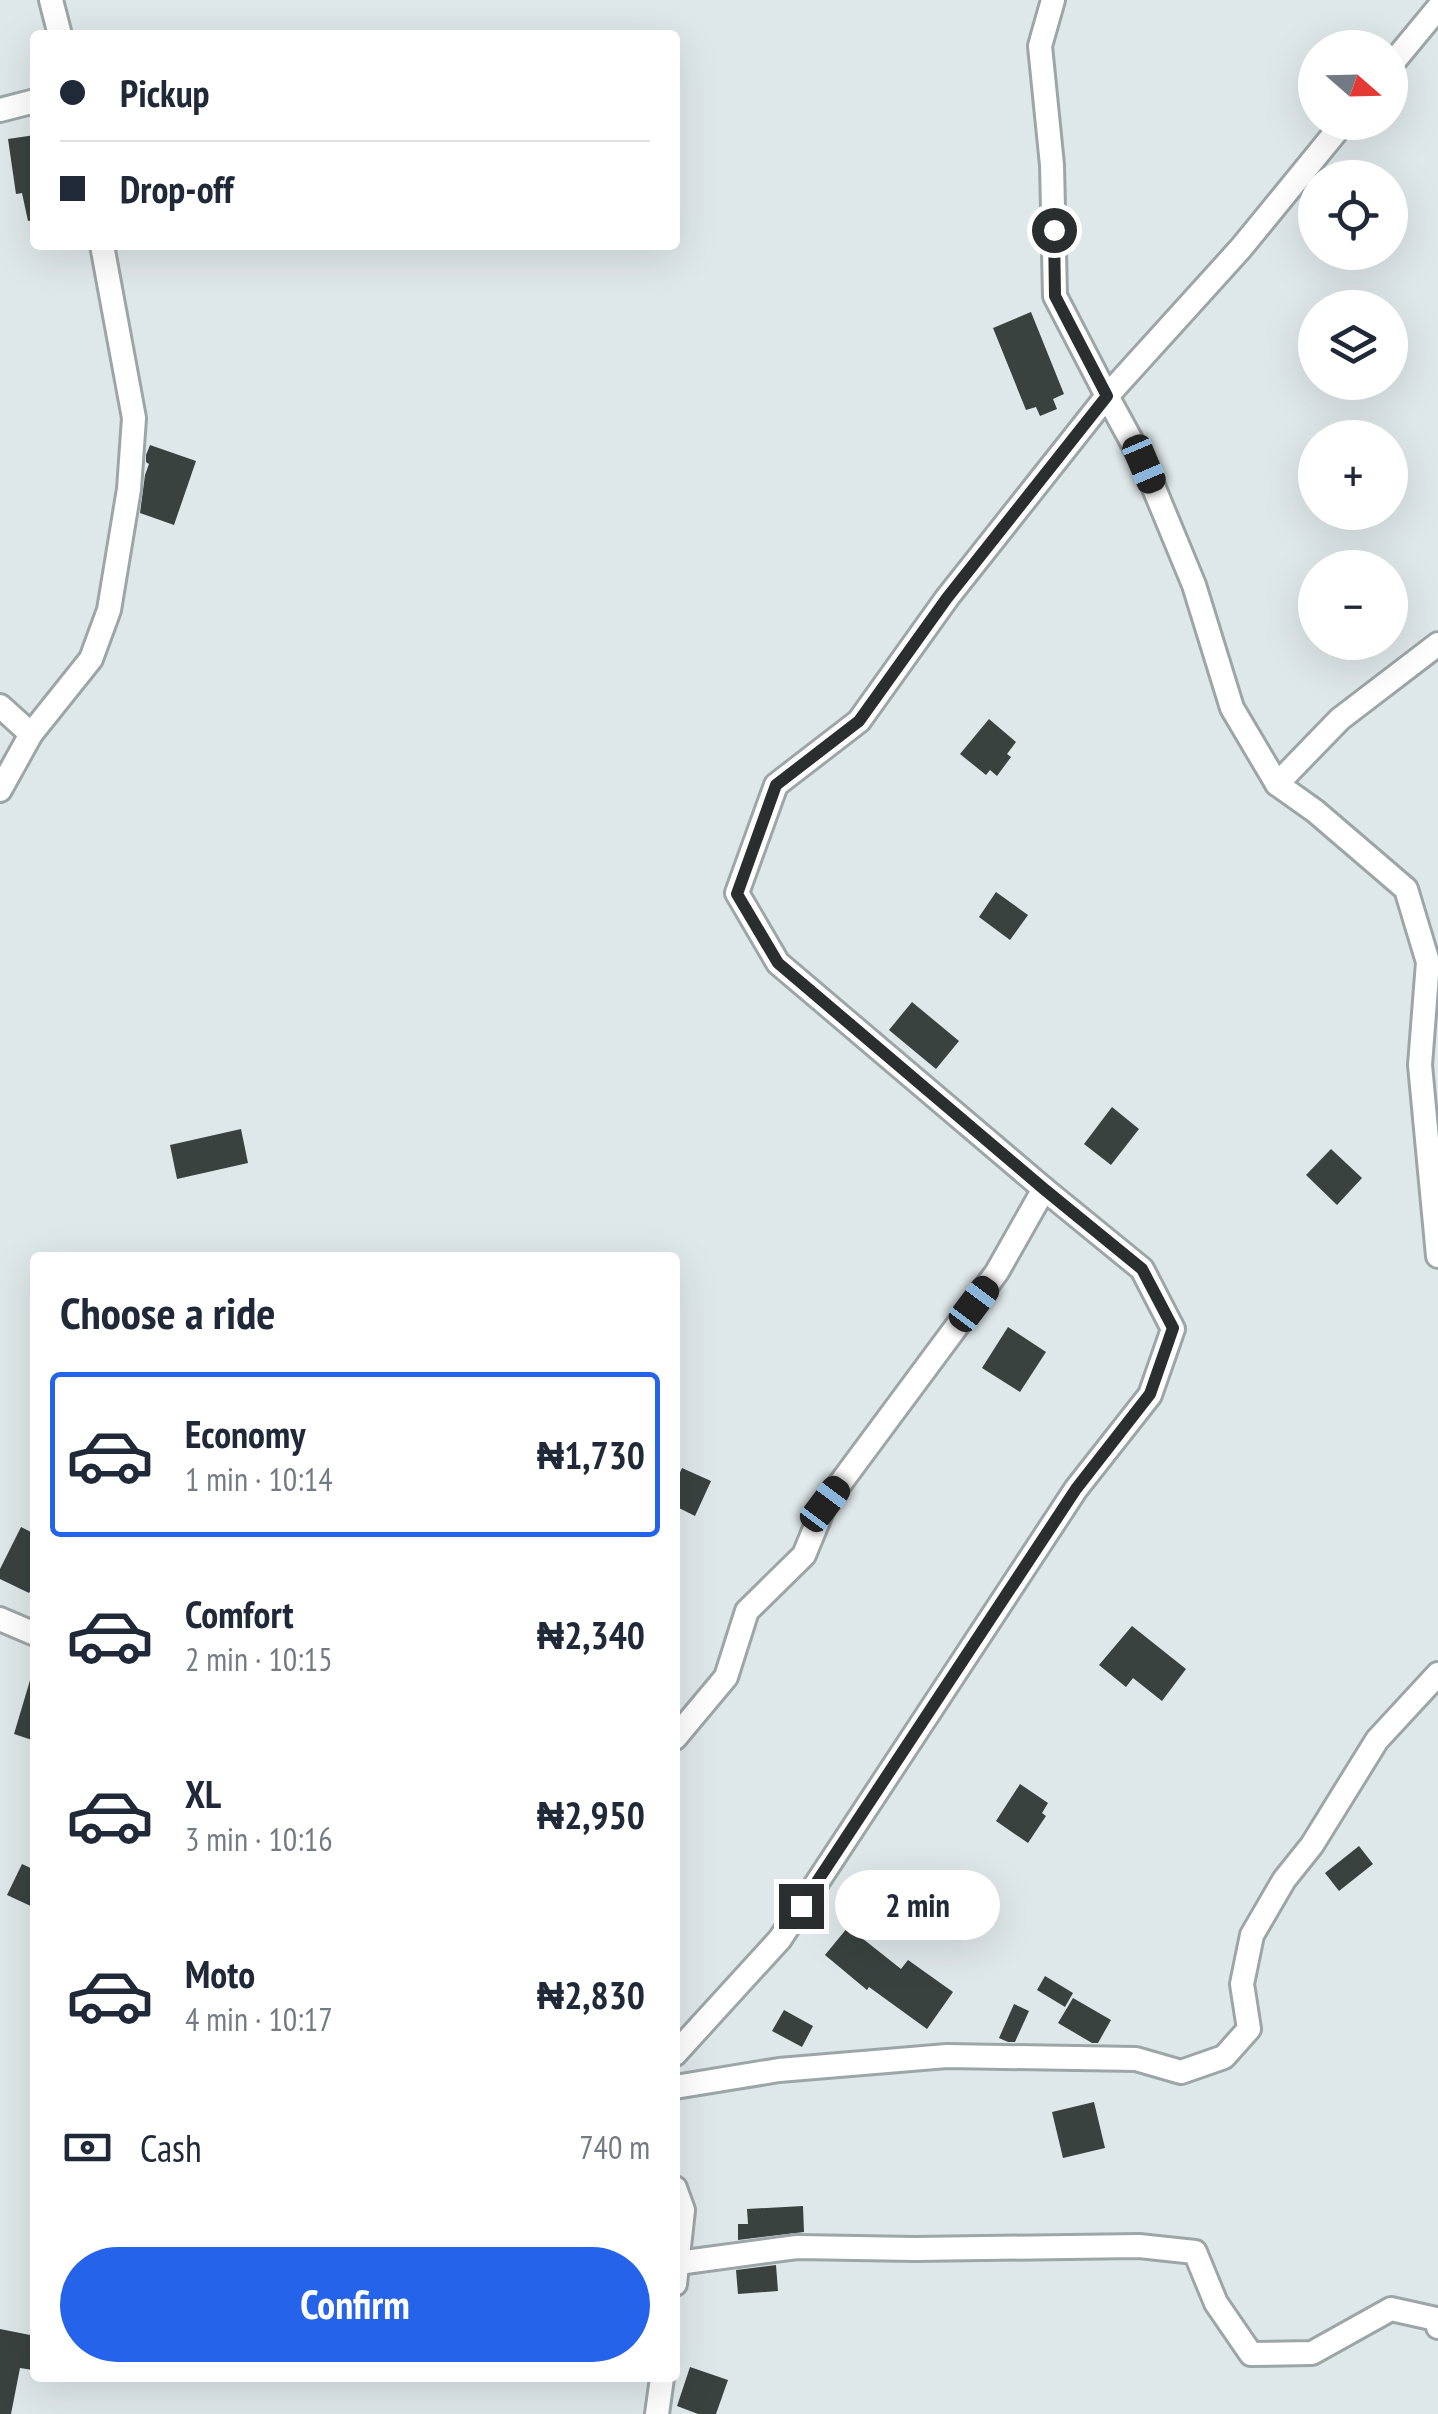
<!DOCTYPE html>
<meta charset="utf-8">
<style>
:root{--surface:#fff;--page:#f6f6f7;--text:#1f2937;--muted:#747a83;--line:#e0e1e3;--accent:#2563eb}
body{margin:0;font-family:"PT Sans Narrow",sans-serif;background:var(--page);color:var(--text);height:100vh;display:flex;flex-direction:column;font-size:38px;white-space:nowrap}
*{box-sizing:border-box;margin:0}
p{font-size:32px;color:var(--muted)}
.icon{flex:none;width:55px;height:55px;fill:none;stroke:currentColor;stroke-width:2;stroke-linecap:round;stroke-linejoin:round}
.map{position:relative;flex:1;overflow:hidden}
.details{position:absolute;left:30px;top:1252px;width:650px;height:1130px;display:flex;flex-direction:column;background:var(--surface);border-radius:10px;box-shadow:0 10px 40px #0002}
.details>*{flex:none}
.top-card{position:absolute;left:30px;top:30px;width:650px;height:220px;border-radius:10px;box-shadow:0 10px 40px #0002;display:grid;align-content:center;height:220px;padding:0 30px;background:var(--surface)}
.needle{width:65px;rotate:110deg}
.buttons{position:absolute;left:1298px;top:30px;display:grid;gap:20px}
.buttons a{display:grid;place-items:center;width:110px;height:110px;border-radius:50%;background:var(--surface);box-shadow:0 10px 40px #0002;font-size:50px}
.end{position:absolute;width:45px;height:45px;margin:-22px;border:12px solid #2b2e2f;background:#fff;box-shadow:0 0 0 5px #fff}
.from{border-radius:50%}
.bubble{position:absolute;height:70px;border-radius:35px;background:var(--surface);box-shadow:0 10px 40px #0002;font-size:32px;font-weight:800;line-height:70px;text-align:center}
.car{position:absolute;width:30px;height:60px;margin:-30px -15px;border-radius:12px;box-shadow:0 0 8px 2px #0007;background:linear-gradient(#222 24%,#8ab4d8 0 40%,#222 0 76%,#8ab4d8 0 86%,#222 0)}
.top-card b{display:flex;align-items:center;gap:35px;height:95px;font-size:38px}
.top-card b+b{border-top:2px solid var(--line)}
.top-card i{width:25px;height:25px;background:var(--text)}
ul{padding:0;list-style:none}
li{display:flex;align-items:center;gap:30px;height:165px;margin:0 20px 15px;padding:0 10px;border:5px solid transparent;border-radius:10px}
li div{flex:1}
li b{display:block;font-size:38px}
li em{font-style:normal;font-weight:800}
li.on{border-color:var(--accent)}
li>.icon{width:90px;height:90px;stroke-width:1.5}
h2{padding:0 30px;font-size:45px;line-height:120px}
.pay{display:flex;align-items:center;gap:25px;height:110px;padding:0 30px;font-size:38px}
.pay p{margin-inline-start:auto}
.action{display:flex;gap:20px;margin-top:auto;padding:20px 30px}
.action a{flex:1;height:115px;border-radius:60px;background:var(--accent);color:#fff;font-size:40px;font-weight:800;line-height:115px;text-align:center}
.map>svg:first-child{display:block}
.building{fill:#3a4240}
.lines{fill:none;stroke-linecap:round;stroke-linejoin:round}
.minor-casing{stroke:#9da6a7;stroke-width:28}
.minor{stroke:#fff;stroke-width:22}
.route{stroke:#2b2e2f;stroke-width:12}
</style>
<div class="map">
<svg width="1438" height="2414" viewBox="0 0 1438 2414">
<rect width="100%" height="100%" fill="#dfe8e9"/>
<g class="building">
<path d="M35 135V220L28 221 22 193 16 194 8 139Z"/>
<path d="M1031 312 1064 394 1053 399 1057 409 1040 416 1036 407 1026 410 993 328Z"/>
<path d="M150 445 196 461 174 525 140 513 145 475 149 464 146 462V455Z"/>
<path d="M989 719 1016 742 1007 754 1011 757 997 776 990 770 986 775 960 754Z"/>
<path d="M996 892 1028 915 1010 940 979 917Z"/>
<path d="M912 1002 959 1041 936 1069 889 1030Z"/>
<path d="M1112 1107 1139 1129 1111 1165 1084 1144Z"/>
<path d="M241 1129 248 1163 177 1179 170 1145Z"/>
<path d="M1331 1149 1362 1178 1337 1205 1306 1175Z"/>
<path d="M1008 1327 1046 1352 1020 1392 982 1368Z"/>
<path d="M682 1468 711 1481 695 1516 675 1506V1483Z"/>
<path d="M21 1527 35 1534V1582L29 1593 0 1579V1569Z"/>
<path d="M1132 1626 1186 1669 1162 1701 1133 1678 1126 1687 1099 1665Z"/>
<path d="M31 1677 35 1678V1741L14 1734Z"/>
<path d="M1020 1784 1048 1803 1042 1813 1046 1816 1028 1843 996 1821Z"/>
<path d="M1359 1846 1373 1864 1339 1891 1325 1873Z"/>
<path d="M22 1864 35 1870V1908L7 1895Z"/>
<path d="M848 1927 901 1969 908 1960 953 1992 927 2029 869 1987 867 1990 825 1955Z"/>
<path d="M1045 1976 1073 1993 1065 2007 1037 1990Z"/>
<path d="M1073 1998 1111 2020 1098 2043H1092L1058 2023Z"/>
<path d="M1014 2004 1029 2011 1015 2042H1008L999 2038Z"/>
<path d="M784 2010 813 2026 802 2047 772 2031Z"/>
<path d="M1094 2102 1105 2148 1063 2158 1052 2112Z"/>
<path d="M803 2206 804 2232 738 2240V2224H748L747 2209Z"/>
<path d="M776 2265 778 2291 738 2294 736 2270Z"/>
<path d="M0 2329 35 2336 33 2370 20 2368 11 2414H0Z"/>
<path d="M690 2367 728 2380 716 2414H698L677 2406Z"/>
</g>
<g class="lines">
<g class="minor-casing">
<g id="minor">
<path d="M51 0 60 35"/>
<path d="M1053 0 1040 46 1052 165 1055 296 1107 396 1241 248 1344 122"/>
<path d="M1390 66 1438 8"/>
<path d="M0 110 35 101"/>
<path d="M0 706 31 734"/>
<path d="M1277 784 1340 719 1438 644"/>
<path d="M0 790 31 734 91 659 109 610 129 489 134 418 102 245"/>
<path d="M0 1619 35 1634"/>
<path d="M675 1738 726 1677 747 1611 804 1555 825 1504 997 1272 1044 1189"/>
<path d="M675 2054 780 1939 1076 1489 1150 1395 1173 1329 1142 1269 1044 1189 778 963 737 893 776 785 859 721 947 598 1107 396 1144 464 1194 585 1232 708 1277 784 1315 811 1406 889 1428 962 1420 1065 1438 1256"/>
<path d="M675 2087 779 2070 947 2056 1136 2059 1181 2072 1224 2057 1249 2029 1242 1984 1252 1935 1284 1880 1312 1845 1377 1740 1438 1674"/>
<path d="M675 2188 683 2210 675 2284"/>
<path d="M678 2263 797 2247 915 2249 1139 2246 1195 2252 1216 2303 1251 2354 1312 2353 1391 2309 1436 2319 1438 2327"/>
<path d="M657 2414 662 2378"/>
</g>
</g>
<use href="#minor" class="minor"/>
</g>
<g class="lines">
<path class="route" d="M801 1906 1076 1489 1150 1394 1173 1328 1142 1269 1044 1189 778 963 737 894 776 785 859 721 947 598 1107 396 1055 296 1054 230"/>
</g>
</svg>
<div class="buttons">
<a><svg class="needle" viewBox="-14 -14 28 28"><path d="M0-13l5 13h-10z" fill="#e53935"/><path d="M0 13l5-13h-10z" fill="#747a83"/></svg></a>
<a><svg class="icon" aria-label="locate" viewBox="0 0 24 24"><circle cx="12" cy="12" r="6"/><path d="M12 2v4M12 18v4M2 12h4M18 12h4"/></svg></a>
<a><svg class="icon" aria-label="layers" viewBox="0 0 24 24"><path d="M12 4l9 5-9 5-9-5zM3 14l9 5 9-5"/></svg></a>
<a>+</a>
<a>−</a>
</div>
<i class="end from" style="left:1054px;top:230px"></i>
<i class="end" style="left:801px;top:1906px"></i>
<div class="bubble" style="left:835px;top:1870px;width:165px">2 min</div>
<i class="car" style="left:1144px;top:464px;rotate:157deg"></i>
<i class="car" style="left:974px;top:1304px;rotate:37deg"></i>
<i class="car" style="left:825px;top:1504px;rotate:37deg"></i>
<div class="top-card">
<b><i class="from"></i>Pickup</b>
<b><i></i>Drop-off</b>
</div>
<section class="details">
<h2>Choose a ride</h2>
<ul>
<li class="on"><svg class="icon" aria-label="car" viewBox="0 0 24 24"><path d="M5 17H2v-5l4-1 3-4h7l3 4 3 1v5h-3M9 17h6M6 11h13"/><circle cx="7" cy="17" r="2"/><circle cx="17" cy="17" r="2"/></svg><div><b>Economy</b><p>1 min · 10:14</p></div><em>₦1,730</em></li>
<li><svg class="icon" aria-label="car" viewBox="0 0 24 24"><path d="M5 17H2v-5l4-1 3-4h7l3 4 3 1v5h-3M9 17h6M6 11h13"/><circle cx="7" cy="17" r="2"/><circle cx="17" cy="17" r="2"/></svg><div><b>Comfort</b><p>2 min · 10:15</p></div><em>₦2,340</em></li>
<li><svg class="icon" aria-label="car" viewBox="0 0 24 24"><path d="M5 17H2v-5l4-1 3-4h7l3 4 3 1v5h-3M9 17h6M6 11h13"/><circle cx="7" cy="17" r="2"/><circle cx="17" cy="17" r="2"/></svg><div><b>XL</b><p>3 min · 10:16</p></div><em>₦2,950</em></li>
<li><svg class="icon" aria-label="car" viewBox="0 0 24 24"><path d="M5 17H2v-5l4-1 3-4h7l3 4 3 1v5h-3M9 17h6M6 11h13"/><circle cx="7" cy="17" r="2"/><circle cx="17" cy="17" r="2"/></svg><div><b>Moto</b><p>4 min · 10:17</p></div><em>₦2,830</em></li>
</ul>
<div class="pay"><svg class="icon" aria-label="cash" viewBox="0 0 24 24"><path d="M3 7h18v10H3z"/><circle cx="12" cy="12" r="2"/></svg>Cash<p>740 m</p></div>
<div class="action"><a>Confirm</a></div>
</section>
</div>
